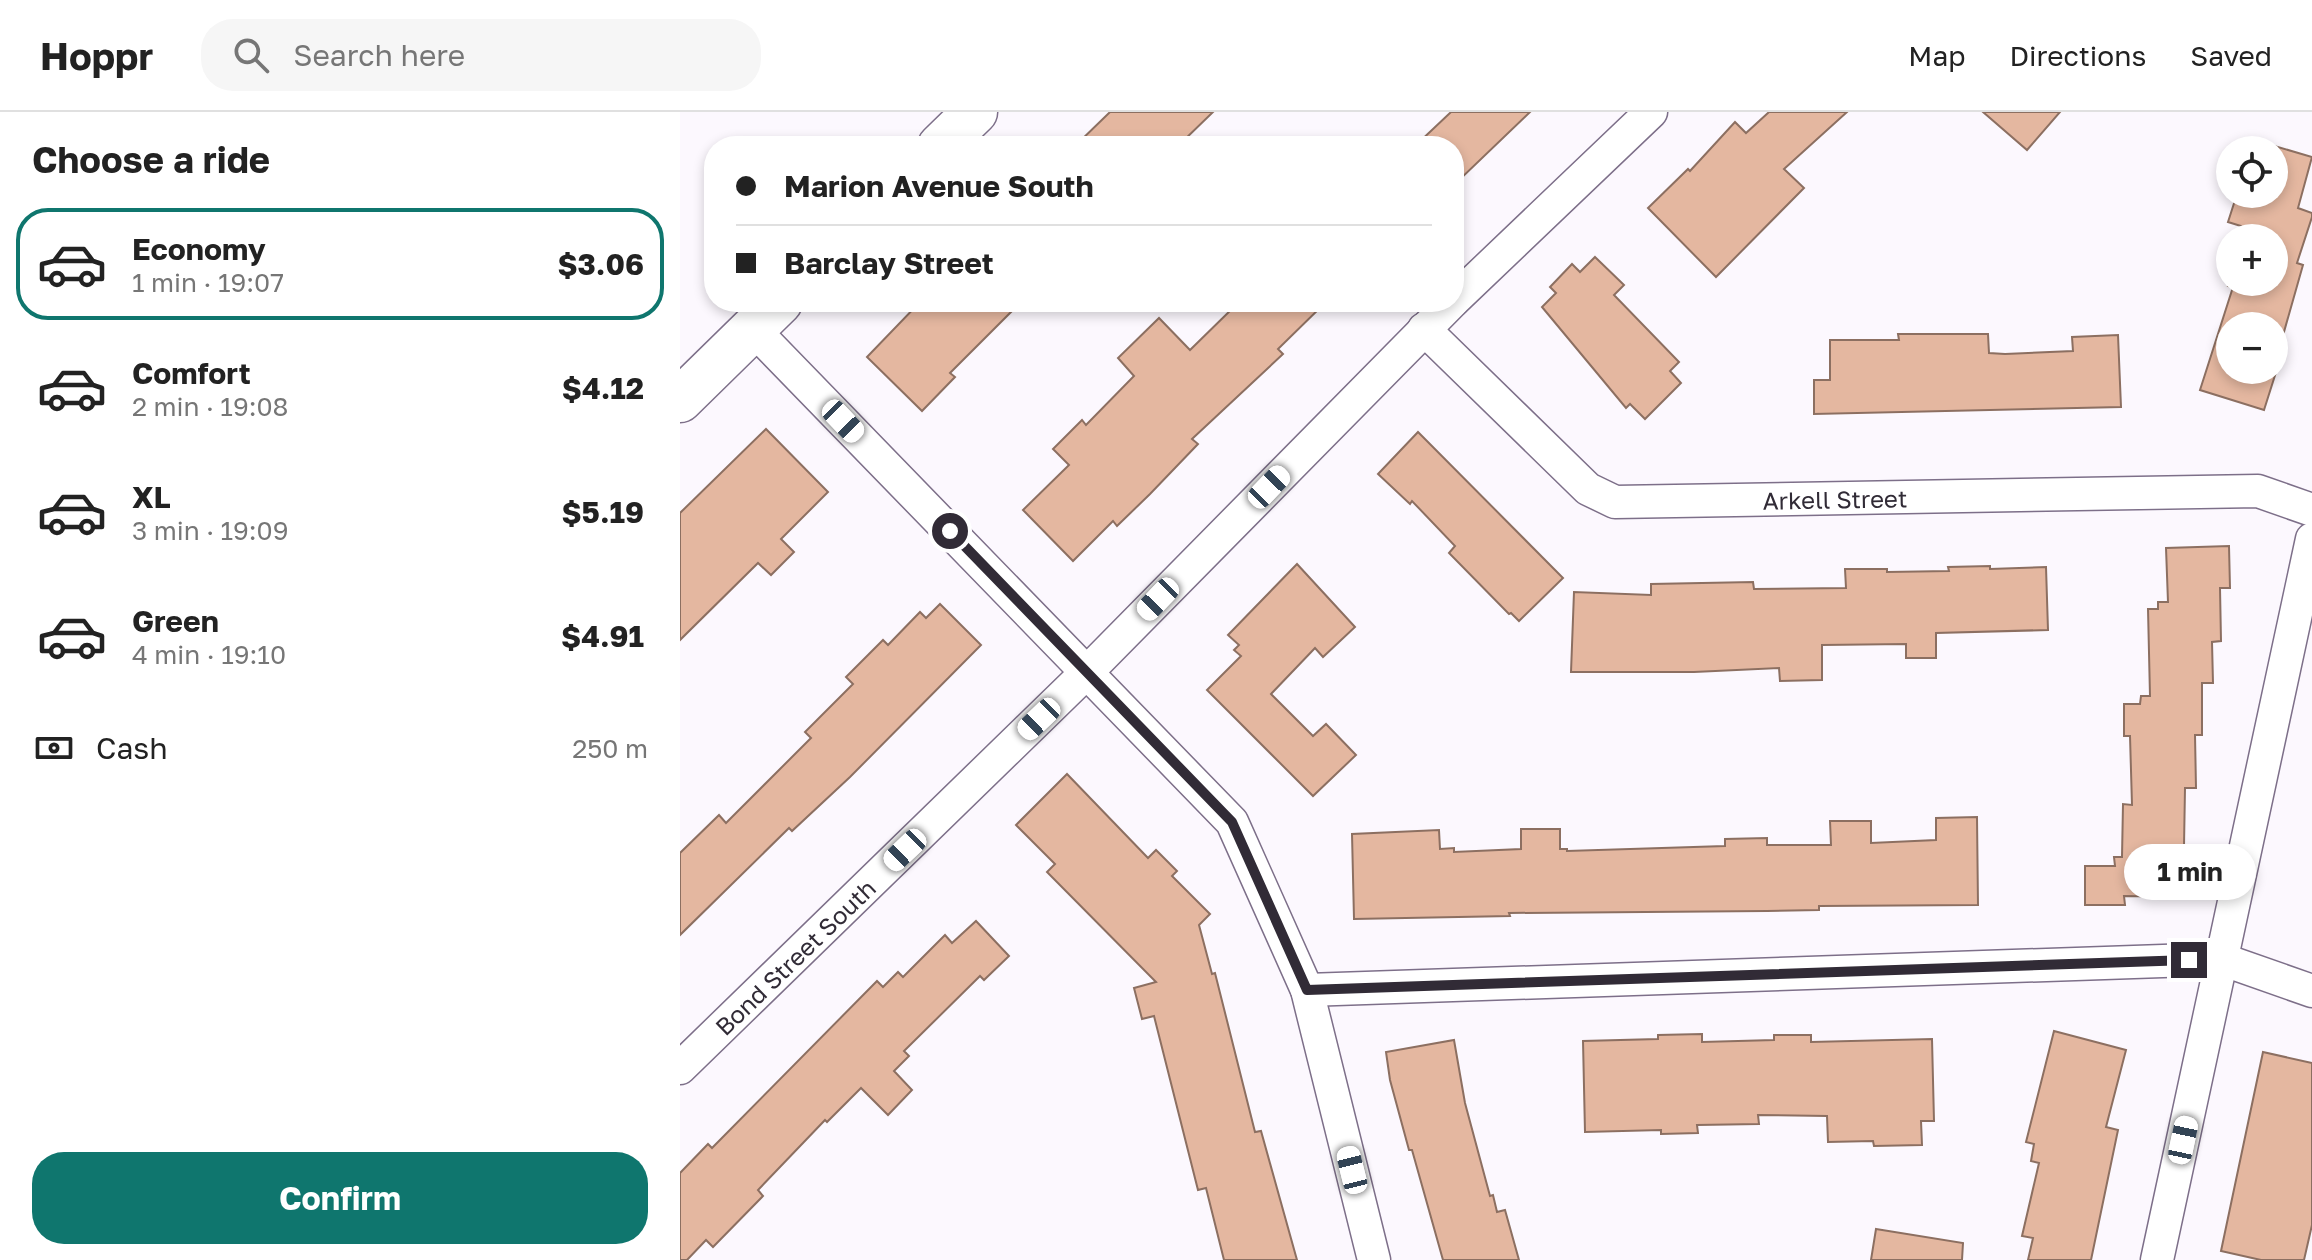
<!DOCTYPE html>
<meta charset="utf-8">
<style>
:root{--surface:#fff;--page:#f6f6f6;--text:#222;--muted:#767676;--line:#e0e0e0;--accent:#0f766e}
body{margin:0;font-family:"Golos Text",sans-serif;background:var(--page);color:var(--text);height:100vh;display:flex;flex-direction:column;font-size:30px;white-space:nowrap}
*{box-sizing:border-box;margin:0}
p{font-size:26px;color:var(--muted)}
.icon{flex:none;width:44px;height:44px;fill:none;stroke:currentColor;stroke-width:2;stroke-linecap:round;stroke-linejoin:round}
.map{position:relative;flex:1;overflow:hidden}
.drawer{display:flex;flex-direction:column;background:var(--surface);width:680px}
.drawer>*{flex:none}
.banner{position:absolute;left:24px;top:24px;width:760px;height:176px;border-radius:32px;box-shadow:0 4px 12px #0003;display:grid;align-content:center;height:176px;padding:0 32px;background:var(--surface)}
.controls{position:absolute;left:1536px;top:24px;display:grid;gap:16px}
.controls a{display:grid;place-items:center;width:72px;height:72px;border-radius:50%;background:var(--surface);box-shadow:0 4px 12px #0003;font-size:40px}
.end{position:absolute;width:36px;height:36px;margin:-18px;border:10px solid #312b36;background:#fff;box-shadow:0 0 0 4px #fff}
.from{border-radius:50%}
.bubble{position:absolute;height:56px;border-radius:28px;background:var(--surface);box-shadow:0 4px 12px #0003;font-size:26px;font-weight:700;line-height:56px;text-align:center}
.car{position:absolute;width:24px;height:48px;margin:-24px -12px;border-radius:10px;box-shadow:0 0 6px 2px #0007;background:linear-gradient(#fff 24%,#345 0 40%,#fff 0 76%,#345 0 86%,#fff 0)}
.banner b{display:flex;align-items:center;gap:28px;height:76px;font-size:30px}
.banner b+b{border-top:2px solid var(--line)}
.banner i{width:20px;height:20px;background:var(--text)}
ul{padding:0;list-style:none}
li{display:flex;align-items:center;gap:24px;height:112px;margin:0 16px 12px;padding:0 16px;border:4px solid transparent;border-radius:32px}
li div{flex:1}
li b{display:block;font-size:30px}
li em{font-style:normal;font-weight:700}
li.selected{border-color:var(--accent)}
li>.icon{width:72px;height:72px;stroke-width:1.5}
h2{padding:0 32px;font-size:36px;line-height:96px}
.pay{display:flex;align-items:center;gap:20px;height:88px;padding:0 32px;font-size:30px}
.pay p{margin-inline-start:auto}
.action{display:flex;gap:16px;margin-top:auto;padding:16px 32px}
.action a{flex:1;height:92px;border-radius:32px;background:var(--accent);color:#fff;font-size:32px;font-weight:700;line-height:92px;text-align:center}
header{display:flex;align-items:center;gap:48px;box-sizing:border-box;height:112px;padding:0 40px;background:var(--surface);border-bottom:2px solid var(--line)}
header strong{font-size:38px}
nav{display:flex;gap:44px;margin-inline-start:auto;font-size:28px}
.search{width:560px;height:72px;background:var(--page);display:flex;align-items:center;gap:20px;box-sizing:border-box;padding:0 28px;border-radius:32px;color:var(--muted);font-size:30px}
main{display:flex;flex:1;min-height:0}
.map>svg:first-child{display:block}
.building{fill:#e4b7a0;stroke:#8c6f61;stroke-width:2}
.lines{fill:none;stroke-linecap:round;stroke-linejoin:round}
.street-casing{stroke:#7d6f89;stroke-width:35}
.secondary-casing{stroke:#7d6f89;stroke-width:47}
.street{stroke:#fff;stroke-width:32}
.secondary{stroke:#fff;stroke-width:44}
.route{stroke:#312b36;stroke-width:10}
.labels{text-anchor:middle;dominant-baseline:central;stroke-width:8;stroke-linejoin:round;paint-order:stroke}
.street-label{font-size:24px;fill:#312b36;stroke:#fff}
</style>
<header>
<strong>Hoppr</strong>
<div class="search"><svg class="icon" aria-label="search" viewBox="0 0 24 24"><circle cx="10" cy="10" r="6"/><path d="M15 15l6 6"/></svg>Search here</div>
<nav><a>Map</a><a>Directions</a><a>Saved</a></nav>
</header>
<main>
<section class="drawer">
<h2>Choose a ride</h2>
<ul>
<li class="selected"><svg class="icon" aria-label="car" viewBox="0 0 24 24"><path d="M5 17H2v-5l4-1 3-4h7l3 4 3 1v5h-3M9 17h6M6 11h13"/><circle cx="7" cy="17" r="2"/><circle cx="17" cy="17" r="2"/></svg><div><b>Economy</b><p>1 min · 19:07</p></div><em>$3.06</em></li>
<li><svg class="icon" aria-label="car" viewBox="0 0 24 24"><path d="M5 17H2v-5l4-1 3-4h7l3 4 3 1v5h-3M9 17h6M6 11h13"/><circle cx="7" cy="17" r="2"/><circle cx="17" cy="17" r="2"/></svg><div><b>Comfort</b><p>2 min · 19:08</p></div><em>$4.12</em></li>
<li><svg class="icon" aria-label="car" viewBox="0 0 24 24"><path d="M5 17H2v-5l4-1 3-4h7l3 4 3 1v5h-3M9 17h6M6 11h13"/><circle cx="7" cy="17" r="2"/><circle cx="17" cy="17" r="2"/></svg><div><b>XL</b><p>3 min · 19:09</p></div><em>$5.19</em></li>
<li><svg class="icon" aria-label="car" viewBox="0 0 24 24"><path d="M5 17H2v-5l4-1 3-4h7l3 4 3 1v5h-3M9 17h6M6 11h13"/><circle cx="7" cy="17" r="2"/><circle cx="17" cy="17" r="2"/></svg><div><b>Green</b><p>4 min · 19:10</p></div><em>$4.91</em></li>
</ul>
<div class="pay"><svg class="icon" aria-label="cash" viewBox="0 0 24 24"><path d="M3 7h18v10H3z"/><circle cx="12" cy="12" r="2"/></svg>Cash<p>250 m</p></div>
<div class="action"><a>Confirm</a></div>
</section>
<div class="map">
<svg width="1632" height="1148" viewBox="0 0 1632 1148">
<rect width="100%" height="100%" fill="#fcf8fe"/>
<g class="building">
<path d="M430 0H533L498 34H395Z"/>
<path d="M771 0H850L774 73V34H735Z"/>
<path d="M1089 0H1167L1104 57 1124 76 1036 165 968 96 1008 57 1010 59 1055 10 1066 21Z"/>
<path d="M1303 0H1380L1347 38Z"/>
<path d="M1581 30 1632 45 1618 96 1632 101V105L1617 151 1623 153 1594 255V214H1550V258L1597 257 1584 298 1520 278 1553 175 1548 174 1550 166V170H1594V126H1562L1561 114 1548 110 1557 82H1594V38H1578Z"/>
<path d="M915 145 944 173 934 183 999 250 990 259 1001 271 965 307 950 292 946 296 862 195 876 181 870 175 892 152 900 160Z"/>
<path d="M240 190H341L270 261 275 265 242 299 187 245Z"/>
<path d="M559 190H646L598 237 603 242 512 327 518 332 470 382 437 414 433 409 393 449 343 398 389 353 373 337 402 308 406 313 454 264 438 246 479 206 510 238Z"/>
<path d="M1218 222H1308L1309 241 1325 242 1393 239 1392 225 1438 223 1441 295 1134 302V268H1150V228H1219Z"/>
<path d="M86 317 148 380 101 427 114 440 91 463 78 451 0 528V401Z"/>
<path d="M738 320 883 466 839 509 831 501 829 502 769 441 775 434 732 389 730 392 698 362Z"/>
<path d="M1549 434 1550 476H1540L1541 529 1532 530 1533 571H1522V623H1515L1516 676H1505L1504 734H1500V785L1444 784 1445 793H1405V754H1435L1434 745H1442L1443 692 1452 693 1450 624H1444V592H1460L1461 584H1470L1468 497H1478V490H1488L1486 436Z"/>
<path d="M617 452 675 515 643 545 635 536 591 582 633 624 646 612 676 643 633 684 527 578 561 544 554 538 559 533 548 523Z"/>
<path d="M1310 454V457L1366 455 1368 518 1256 521V546H1226V532L1142 533V568L1100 569 1099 556 1014 560H891L894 480 971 483V472L1073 470 1074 477 1166 476 1165 457H1207V460L1269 459 1268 455Z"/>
<path d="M260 492 301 533 170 665 112 719 109 716 0 823V741L39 703 46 711 131 626 125 620 173 572 166 565 203 528 208 533 240 500 246 506Z"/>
<path d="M387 662 468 746 476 738 497 759 492 764 530 802 519 813 532 862 535 861 575 1020 581 1019 617 1148H544L526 1076 518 1078 474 904 462 907 454 876 476 870 367 760 375 752 336 713Z"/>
<path d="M1297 705 1298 793 1139 794V798L1087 799 829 801 830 804 674 807 672 722 759 718 760 737 774 736V740L841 737V717H880V737H887V739L1045 734V727L1087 726V733H1151L1150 709H1191V731L1256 728V706Z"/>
<path d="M296 809 329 844 304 868 300 864 224 939 229 944 214 959 232 978 208 1003 181 976 147 1010 145 1008 78 1078 83 1084 33 1135 26 1128 7 1148H0V1061L28 1032 32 1036 197 869 203 875 218 860 223 865 265 823 272 831Z"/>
<path d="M1374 919 1446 938 1426 1015 1438 1018 1411 1148H1348L1353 1126 1342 1124 1359 1051 1351 1049 1354 1032 1346 1030Z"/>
<path d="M1022 922V930L1094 928V923H1131V930L1252 927 1254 1009H1241L1242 1033 1194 1034 1193 1029 1148 1030 1147 1004 1078 1003 1079 1012 1017 1013 1018 1021 981 1022V1018L905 1020 903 929 978 927V923Z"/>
<path d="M774 928 785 991 810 1084 813 1083 817 1100 825 1098 839 1148H763L732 1038H729L710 968 706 940Z"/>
<path d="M1583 940 1632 951V1113L1624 1148H1581L1541 1139Z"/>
<path d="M1196 1117 1283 1131 1282 1148H1191Z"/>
</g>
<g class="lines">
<g class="street-casing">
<g id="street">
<path d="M774 188 971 0"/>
<path d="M73 217 552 710 627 878 694 1148"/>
<path d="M744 217 908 377 935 390 1578 379 1632 398"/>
<path d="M627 878 1541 847 1632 879"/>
<path d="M0 956 408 559 772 190"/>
<path d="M1477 1148 1632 427"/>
</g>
</g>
<g class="secondary-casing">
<g id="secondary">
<path d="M260 34 295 0"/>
<path d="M0 288 100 190"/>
</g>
</g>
<use href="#street" class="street"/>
<use href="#secondary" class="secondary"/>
</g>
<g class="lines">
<path class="route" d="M270 419 552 710 627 878 1509 848"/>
</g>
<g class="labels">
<g class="street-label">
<text transform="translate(1155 387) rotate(-1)">Arkell Street</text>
<text transform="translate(115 845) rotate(-44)">Bond Street South</text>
</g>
</g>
</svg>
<div class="controls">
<a><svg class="icon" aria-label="locate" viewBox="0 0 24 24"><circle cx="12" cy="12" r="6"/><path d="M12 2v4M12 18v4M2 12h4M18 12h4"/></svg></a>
<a>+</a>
<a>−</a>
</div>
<i class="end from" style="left:270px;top:419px"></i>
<i class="end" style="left:1509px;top:848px"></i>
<div class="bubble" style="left:1444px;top:732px;width:132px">1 min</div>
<i class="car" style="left:163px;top:309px;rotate:136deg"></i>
<i class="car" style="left:589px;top:375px;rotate:44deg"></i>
<i class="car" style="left:478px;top:487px;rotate:224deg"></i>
<i class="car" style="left:359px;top:607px;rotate:226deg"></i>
<i class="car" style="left:225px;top:738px;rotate:226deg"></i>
<i class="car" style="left:1503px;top:1028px;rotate:12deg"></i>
<i class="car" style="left:672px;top:1058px;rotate:346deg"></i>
<div class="banner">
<b><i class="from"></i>Marion Avenue South</b>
<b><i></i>Barclay Street</b>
</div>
</div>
</main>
